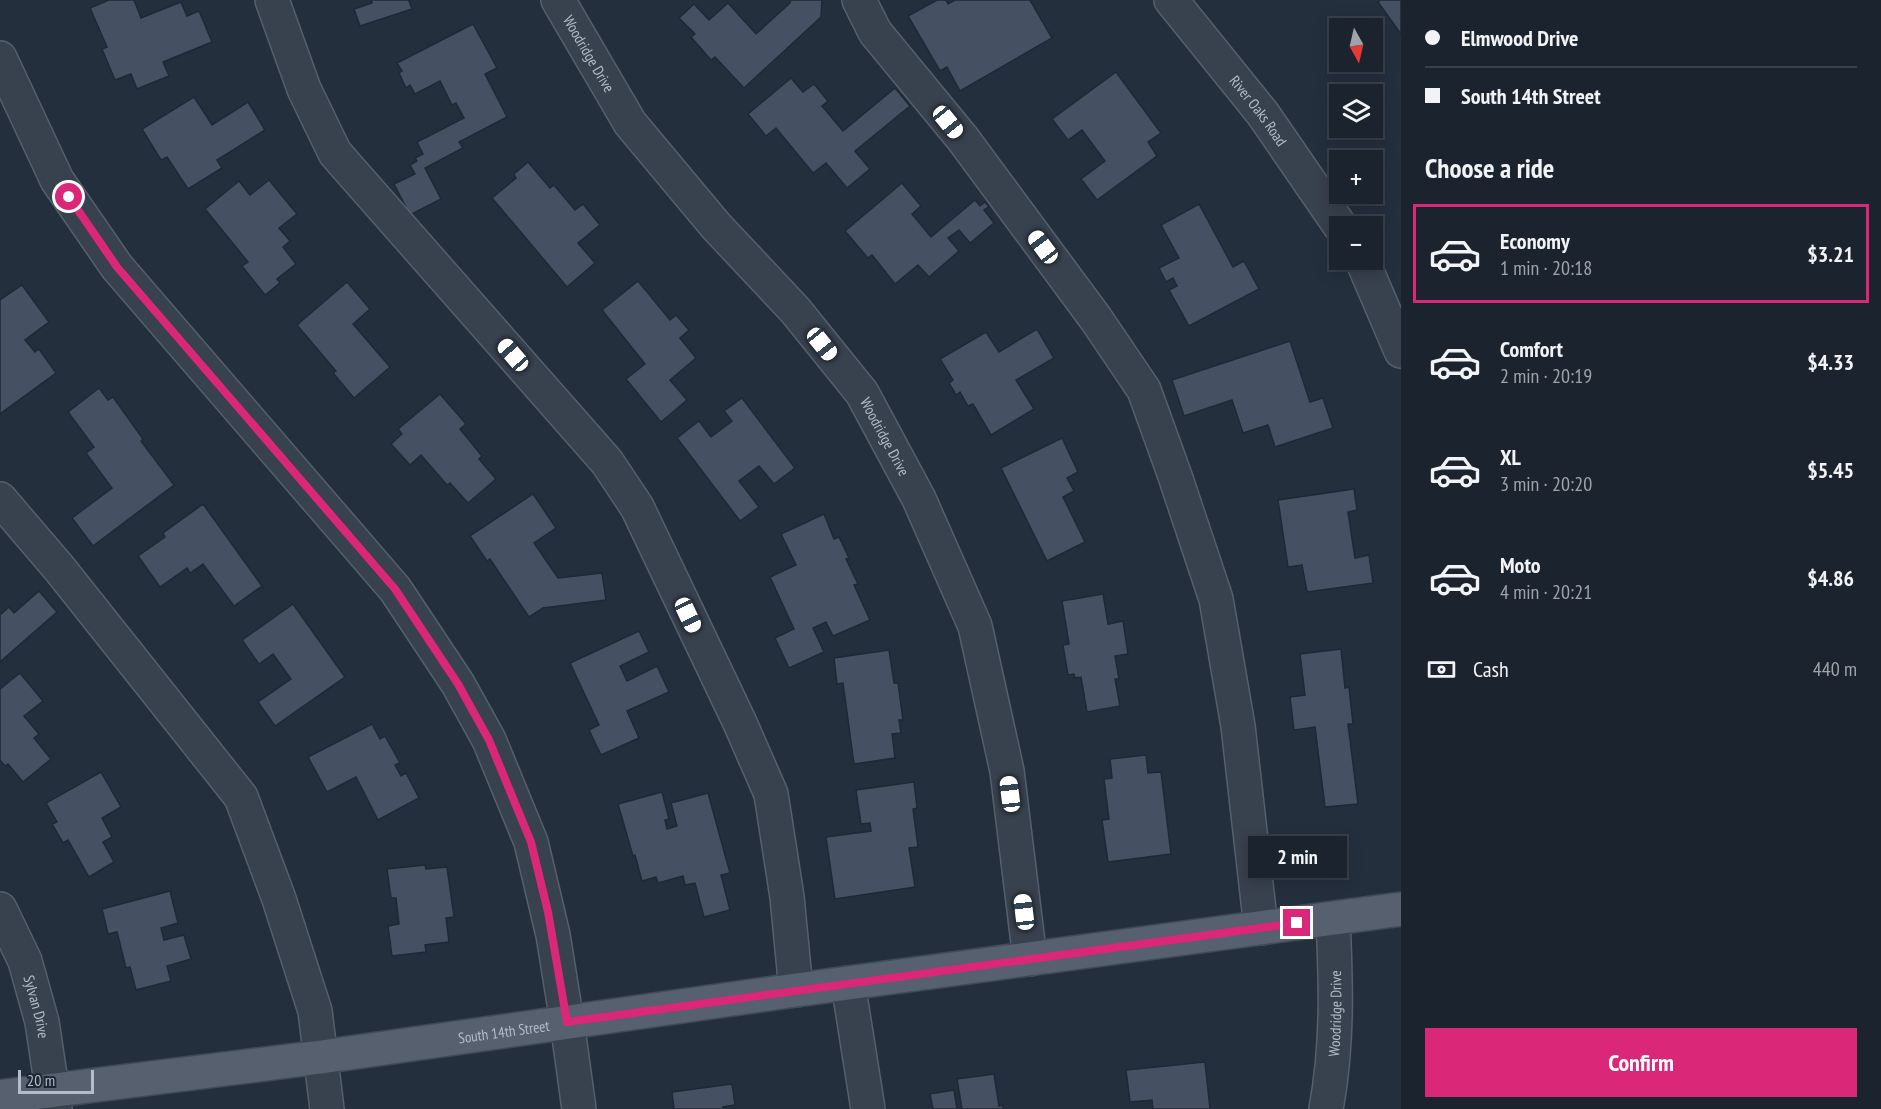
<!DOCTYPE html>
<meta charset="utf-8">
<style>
:root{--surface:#1b232e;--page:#282f3a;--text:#f1f3f6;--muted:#a0a4aa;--line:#39404a;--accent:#db2777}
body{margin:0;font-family:"PT Sans Narrow",sans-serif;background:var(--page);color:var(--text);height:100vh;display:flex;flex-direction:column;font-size:22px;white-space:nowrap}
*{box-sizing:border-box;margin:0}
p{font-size:20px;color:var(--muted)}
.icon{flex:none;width:33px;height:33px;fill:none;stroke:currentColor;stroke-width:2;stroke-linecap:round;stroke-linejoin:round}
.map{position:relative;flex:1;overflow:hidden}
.drawer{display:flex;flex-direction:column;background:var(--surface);width:480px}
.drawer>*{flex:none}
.top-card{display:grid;align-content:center;height:132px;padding:0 24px;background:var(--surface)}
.needle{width:39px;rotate:172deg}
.tools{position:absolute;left:1329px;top:18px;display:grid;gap:12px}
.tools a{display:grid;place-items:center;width:54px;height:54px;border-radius:0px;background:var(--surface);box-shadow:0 3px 15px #0003,0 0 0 2px var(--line);font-size:30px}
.scale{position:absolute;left:18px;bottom:15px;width:76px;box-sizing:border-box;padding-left:6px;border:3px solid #b4bcc9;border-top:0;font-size:16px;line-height:21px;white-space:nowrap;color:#b4bcc9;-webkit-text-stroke:4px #1d2633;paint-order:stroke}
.end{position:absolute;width:27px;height:27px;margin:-14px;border:8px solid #db2777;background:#fff;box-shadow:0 0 0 3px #fff}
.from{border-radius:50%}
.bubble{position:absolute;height:42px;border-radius:0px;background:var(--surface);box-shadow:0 3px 15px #0003,0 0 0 2px var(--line);font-size:20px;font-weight:800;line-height:42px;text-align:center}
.car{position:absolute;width:18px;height:36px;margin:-18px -9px;border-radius:8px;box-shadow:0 0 4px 2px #0007;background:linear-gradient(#fff 24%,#345 0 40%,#fff 0 76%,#345 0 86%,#fff 0)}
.top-card b{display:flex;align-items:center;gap:21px;height:57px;font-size:22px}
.top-card b+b{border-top:2px solid var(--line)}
.top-card i{width:15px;height:15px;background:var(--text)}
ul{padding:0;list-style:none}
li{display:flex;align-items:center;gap:18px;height:99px;margin:0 12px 9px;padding:0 12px;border:3px solid transparent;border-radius:0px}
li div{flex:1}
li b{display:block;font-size:22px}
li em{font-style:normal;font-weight:800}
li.current{border-color:var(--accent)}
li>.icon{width:54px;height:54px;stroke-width:1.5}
h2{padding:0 24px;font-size:27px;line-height:72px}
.pay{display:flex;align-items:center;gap:15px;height:66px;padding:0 24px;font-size:22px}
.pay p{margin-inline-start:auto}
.action{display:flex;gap:12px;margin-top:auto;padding:12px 24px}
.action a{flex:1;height:69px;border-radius:0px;background:var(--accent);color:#fff;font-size:24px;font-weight:800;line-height:69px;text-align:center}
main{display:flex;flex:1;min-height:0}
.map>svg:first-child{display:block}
.building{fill:#455162;stroke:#1f2835;stroke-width:1.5}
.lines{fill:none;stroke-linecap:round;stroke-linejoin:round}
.minor-casing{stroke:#565f6c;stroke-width:36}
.major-casing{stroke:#414a57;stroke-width:36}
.minor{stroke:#38414e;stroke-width:33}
.major{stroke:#56606e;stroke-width:33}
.route{stroke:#db2777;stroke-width:8}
.labels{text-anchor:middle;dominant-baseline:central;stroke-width:4.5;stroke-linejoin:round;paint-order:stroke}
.street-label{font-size:15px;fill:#b4bcc9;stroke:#1d2633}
</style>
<main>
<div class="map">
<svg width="1401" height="1109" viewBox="0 0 1401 1109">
<rect width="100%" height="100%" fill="#242f3e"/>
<g class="building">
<path d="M109 0H134L141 18 181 2 187 16 199 11 212 42 163 62 169 76 137 89 131 74 115 80 102 49 107 47 90 8Z"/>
<path d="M371 0H411L409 1 412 9 360 26 354 9 372 3Z"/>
<path d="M790 0H822L821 17 744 88 715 57 711 60 691 37 695 34 679 18 694 4 709 20 728 3 756 34 790 3Z"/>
<path d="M937 0H946L948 4 955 0H1030L1052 38 960 91 947 67 940 71 908 16Z"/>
<path d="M1380 0H1401V34L1378 2Z"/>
<path d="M473 24 497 68 485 74 507 117 459 142 463 148 425 168 441 199 410 215 394 184 415 174 410 165 417 161 415 158 423 154 417 142 464 118 456 103 452 105 440 81 415 94 410 85 406 88 399 73 402 71 397 63Z"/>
<path d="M1116 72 1161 133 1148 142 1157 156 1097 200 1081 179 1105 161 1082 130 1068 140 1052 119Z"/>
<path d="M791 78 803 92 814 84 828 101 822 106 843 131 895 88 910 106 855 151 870 169 847 188 826 163 813 173 776 128 766 136 748 114Z"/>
<path d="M194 97 212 125 248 102 265 130 217 160 222 168 188 189 167 157 161 160 142 129Z"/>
<path d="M528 162 550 188 554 185 575 210 583 204 600 225 578 243 595 263 567 287 492 198 516 178 514 174Z"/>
<path d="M269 180 297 214 279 228 290 241 283 247 296 264 277 279 280 283 265 295 242 266 248 262 205 209 239 181 250 195Z"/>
<path d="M902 183 921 206 912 214 931 237 975 200 980 206 985 202 989 207 984 210 994 223 970 243 959 230 948 238 959 251 929 277 918 265 895 284 872 255 868 258 845 231Z"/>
<path d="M1199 204 1233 267 1244 261 1259 289 1189 326 1169 290 1177 286 1173 278 1166 282 1159 268 1179 258 1161 225Z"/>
<path d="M638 281 670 320 676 315 689 330 680 338 696 358 670 380 687 400 661 422 626 379 645 364 602 310Z"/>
<path d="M347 282 370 309 353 324 390 367 354 398 333 373 336 371 297 325Z"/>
<path d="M22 285 49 322 25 340 35 352 39 349 56 373 0 414V300Z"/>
<path d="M1037 329 1054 358 1016 380 1034 409 991 435 973 404 968 406 960 392 956 395 949 383 953 380 940 359 986 332 999 352Z"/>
<path d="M1290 341 1310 402 1323 398 1333 428 1275 447 1268 425 1243 433 1232 400 1184 416 1172 380Z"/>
<path d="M99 388 108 400 113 397 143 439 141 441 174 485 93 546 72 518 112 488 86 453 94 447 68 412Z"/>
<path d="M440 394 466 424 460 429 482 456 479 459 496 479 468 503 450 483 447 485 421 455 410 465 391 444 402 434 398 429Z"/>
<path d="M742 398 795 468 774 484 759 466 739 481 759 507 740 521 677 438 699 421 711 437 732 421 724 411Z"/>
<path d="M1062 438 1078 472 1067 478 1074 491 1063 497 1085 542 1047 561 1001 468Z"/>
<path d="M1354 489 1357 510 1348 512 1355 558 1369 555 1373 583 1307 592 1302 565 1288 567 1278 500Z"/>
<path d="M533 494 556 528 534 543 558 578 602 573 606 600 543 608 529 617 490 559 487 561 470 536Z"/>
<path d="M203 504 262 586 234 606 203 564 190 573 187 568 160 587 138 556 165 537 163 533Z"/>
<path d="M824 514 834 539 839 537 849 558 846 559 858 584 854 585 870 620 833 636 826 622 813 628 824 652 789 668 775 638 794 629 770 577 796 565 781 534Z"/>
<path d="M39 591 57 612 0 662V615L9 607 14 613Z"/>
<path d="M1103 594 1108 624 1123 621 1128 654 1115 656 1119 679H1115L1120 706 1087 712 1081 677 1075 678 1074 674 1068 675 1063 645 1069 644 1062 601Z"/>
<path d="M293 604 345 677 275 726 258 702 291 679 273 654 259 664 242 640Z"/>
<path d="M639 631 649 652 620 666 627 681 657 666 669 692 627 711 639 738 601 755 589 730 599 725 570 663Z"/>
<path d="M1341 649 1345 688 1349 687 1353 724H1348L1358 804 1325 807 1315 727 1294 730 1290 697 1305 695 1300 654Z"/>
<path d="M889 650 894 683H898L903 720H899L901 733 892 734 895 758 854 764 843 683 837 684 834 658Z"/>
<path d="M20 673 43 701 24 716 39 734 34 738 51 759 23 782 8 764 5 766 0 760V689Z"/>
<path d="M372 724 380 739 385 736 400 763 395 765 401 776 406 773 419 798 378 820 356 777 327 792 308 757Z"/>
<path d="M1146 755 1148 773 1161 772 1171 854 1108 862 1102 820 1109 819 1104 779 1112 778 1110 759Z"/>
<path d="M101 772 121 807 102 818 112 837 103 842 114 862 89 877 68 840 63 843 52 824 57 822 46 803Z"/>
<path d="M914 782 917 808 913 809 918 847 909 848 915 887 835 899 826 837 871 831 870 823 861 824 856 790Z"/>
<path d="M662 792 669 819 665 820 667 829 677 826 671 803 708 793 730 873 721 875 730 910 704 917 695 883 685 885 683 876 658 883 656 877 642 881 635 855 633 856 618 804Z"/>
<path d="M425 865 426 869 447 867 454 917 446 918 449 942 425 945 426 952 392 956 388 926 399 924 396 898H391L387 869Z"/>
<path d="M170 891 178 923 161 928 164 940 184 935 191 959 167 966 171 981 136 990 130 967 126 968 117 932 108 934 102 909Z"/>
<path d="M1205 1062 1210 1109H1153L1152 1100 1130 1102 1126 1070Z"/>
<path d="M994 1074 999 1106 1003 1105V1109H960H962L957 1079Z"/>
<path d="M732 1084 735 1105 723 1107V1109H674L672 1092Z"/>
<path d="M954 1090 957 1109H933L930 1094Z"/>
</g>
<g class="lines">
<g class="minor-casing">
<g id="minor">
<path d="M272 0 304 89 335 153 607 462 637 507 740 723 771 794 787 897 796 990"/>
<path id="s1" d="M558 0 630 123 716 226 795 310 862 393 919 499 975 626 1007 771 1030 959"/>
<path d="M859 0 875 32 963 139 1096 319 1144 390 1175 476 1216 599 1238 726 1261 928"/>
<path id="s2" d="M1171 0 1263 114 1340 226"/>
<path d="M0 58 57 180 117 267 395 589 458 684 489 740 531 842 553 935 567 1022 579 1109"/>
<path d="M1362 260 1401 351"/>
<path d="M0 499 59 568 241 797 279 899 315 1011 327 1109"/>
<path id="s3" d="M0 909 25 961 42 1022 55 1109"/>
<path d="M848 983 868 1109"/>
<path id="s4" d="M1326 1109C1338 1044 1336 984 1333 919"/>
</g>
</g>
<g class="major-casing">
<g id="major">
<path id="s5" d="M0 1097 321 1057 796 990 1401 909"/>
</g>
</g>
<use href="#minor" class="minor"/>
<use href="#major" class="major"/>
</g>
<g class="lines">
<path class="route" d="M69 197 117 267 395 589 458 684 489 740 531 842 548 912 567 1022 1297 923"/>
</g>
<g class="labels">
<g class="street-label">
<text stroke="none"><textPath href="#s1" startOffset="62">Woodridge Drive</textPath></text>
<text stroke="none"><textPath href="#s2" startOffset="141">River Oaks Road</textPath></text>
<text stroke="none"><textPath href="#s1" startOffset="548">Woodridge Drive</textPath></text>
<text stroke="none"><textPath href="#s3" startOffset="105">Sylvan Drive</textPath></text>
<text stroke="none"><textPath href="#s4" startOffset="96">Woodridge Drive</textPath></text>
<text stroke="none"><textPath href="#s5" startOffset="508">South 14th Street</textPath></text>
</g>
</g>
</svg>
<div class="tools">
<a><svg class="needle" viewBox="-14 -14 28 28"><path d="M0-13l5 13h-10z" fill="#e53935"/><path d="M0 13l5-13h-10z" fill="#a0a4aa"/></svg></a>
<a><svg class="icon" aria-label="layers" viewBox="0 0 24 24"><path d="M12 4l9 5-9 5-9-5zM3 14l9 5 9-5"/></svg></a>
<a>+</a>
<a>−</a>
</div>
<div class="scale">20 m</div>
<i class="end from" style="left:69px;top:197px"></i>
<i class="end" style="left:1297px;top:923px"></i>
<div class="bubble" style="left:1248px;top:836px;width:99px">2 min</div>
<i class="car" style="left:948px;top:122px;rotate:141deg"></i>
<i class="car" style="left:1043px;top:247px;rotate:323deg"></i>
<i class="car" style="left:822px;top:344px;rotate:141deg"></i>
<i class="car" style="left:513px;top:355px;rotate:319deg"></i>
<i class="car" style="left:688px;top:615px;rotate:155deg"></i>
<i class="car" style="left:1010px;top:794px;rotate:353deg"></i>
<i class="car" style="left:1024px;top:912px;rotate:353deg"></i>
</div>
<section class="drawer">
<div class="top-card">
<b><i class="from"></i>Elmwood Drive</b>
<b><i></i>South 14th Street</b>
</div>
<h2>Choose a ride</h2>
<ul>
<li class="current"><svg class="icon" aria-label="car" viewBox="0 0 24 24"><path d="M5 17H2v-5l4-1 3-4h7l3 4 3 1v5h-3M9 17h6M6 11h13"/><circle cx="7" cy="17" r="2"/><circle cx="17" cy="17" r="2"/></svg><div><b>Economy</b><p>1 min · 20:18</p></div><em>$3.21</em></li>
<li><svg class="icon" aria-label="car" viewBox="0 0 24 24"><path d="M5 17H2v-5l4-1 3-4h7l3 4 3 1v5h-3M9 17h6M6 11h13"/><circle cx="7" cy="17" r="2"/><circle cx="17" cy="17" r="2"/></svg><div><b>Comfort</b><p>2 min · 20:19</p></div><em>$4.33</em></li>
<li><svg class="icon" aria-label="car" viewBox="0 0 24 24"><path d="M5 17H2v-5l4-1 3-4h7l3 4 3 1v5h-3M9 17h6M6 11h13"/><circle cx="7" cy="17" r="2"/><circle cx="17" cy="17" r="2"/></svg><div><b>XL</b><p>3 min · 20:20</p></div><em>$5.45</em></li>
<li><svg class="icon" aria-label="car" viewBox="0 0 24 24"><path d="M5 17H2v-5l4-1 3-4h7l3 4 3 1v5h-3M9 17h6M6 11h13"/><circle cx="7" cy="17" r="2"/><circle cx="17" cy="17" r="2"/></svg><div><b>Moto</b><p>4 min · 20:21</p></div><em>$4.86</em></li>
</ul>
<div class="pay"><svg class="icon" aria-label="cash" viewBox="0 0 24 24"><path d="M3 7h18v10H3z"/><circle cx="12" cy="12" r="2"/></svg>Cash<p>440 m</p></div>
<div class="action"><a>Confirm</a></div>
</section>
</main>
